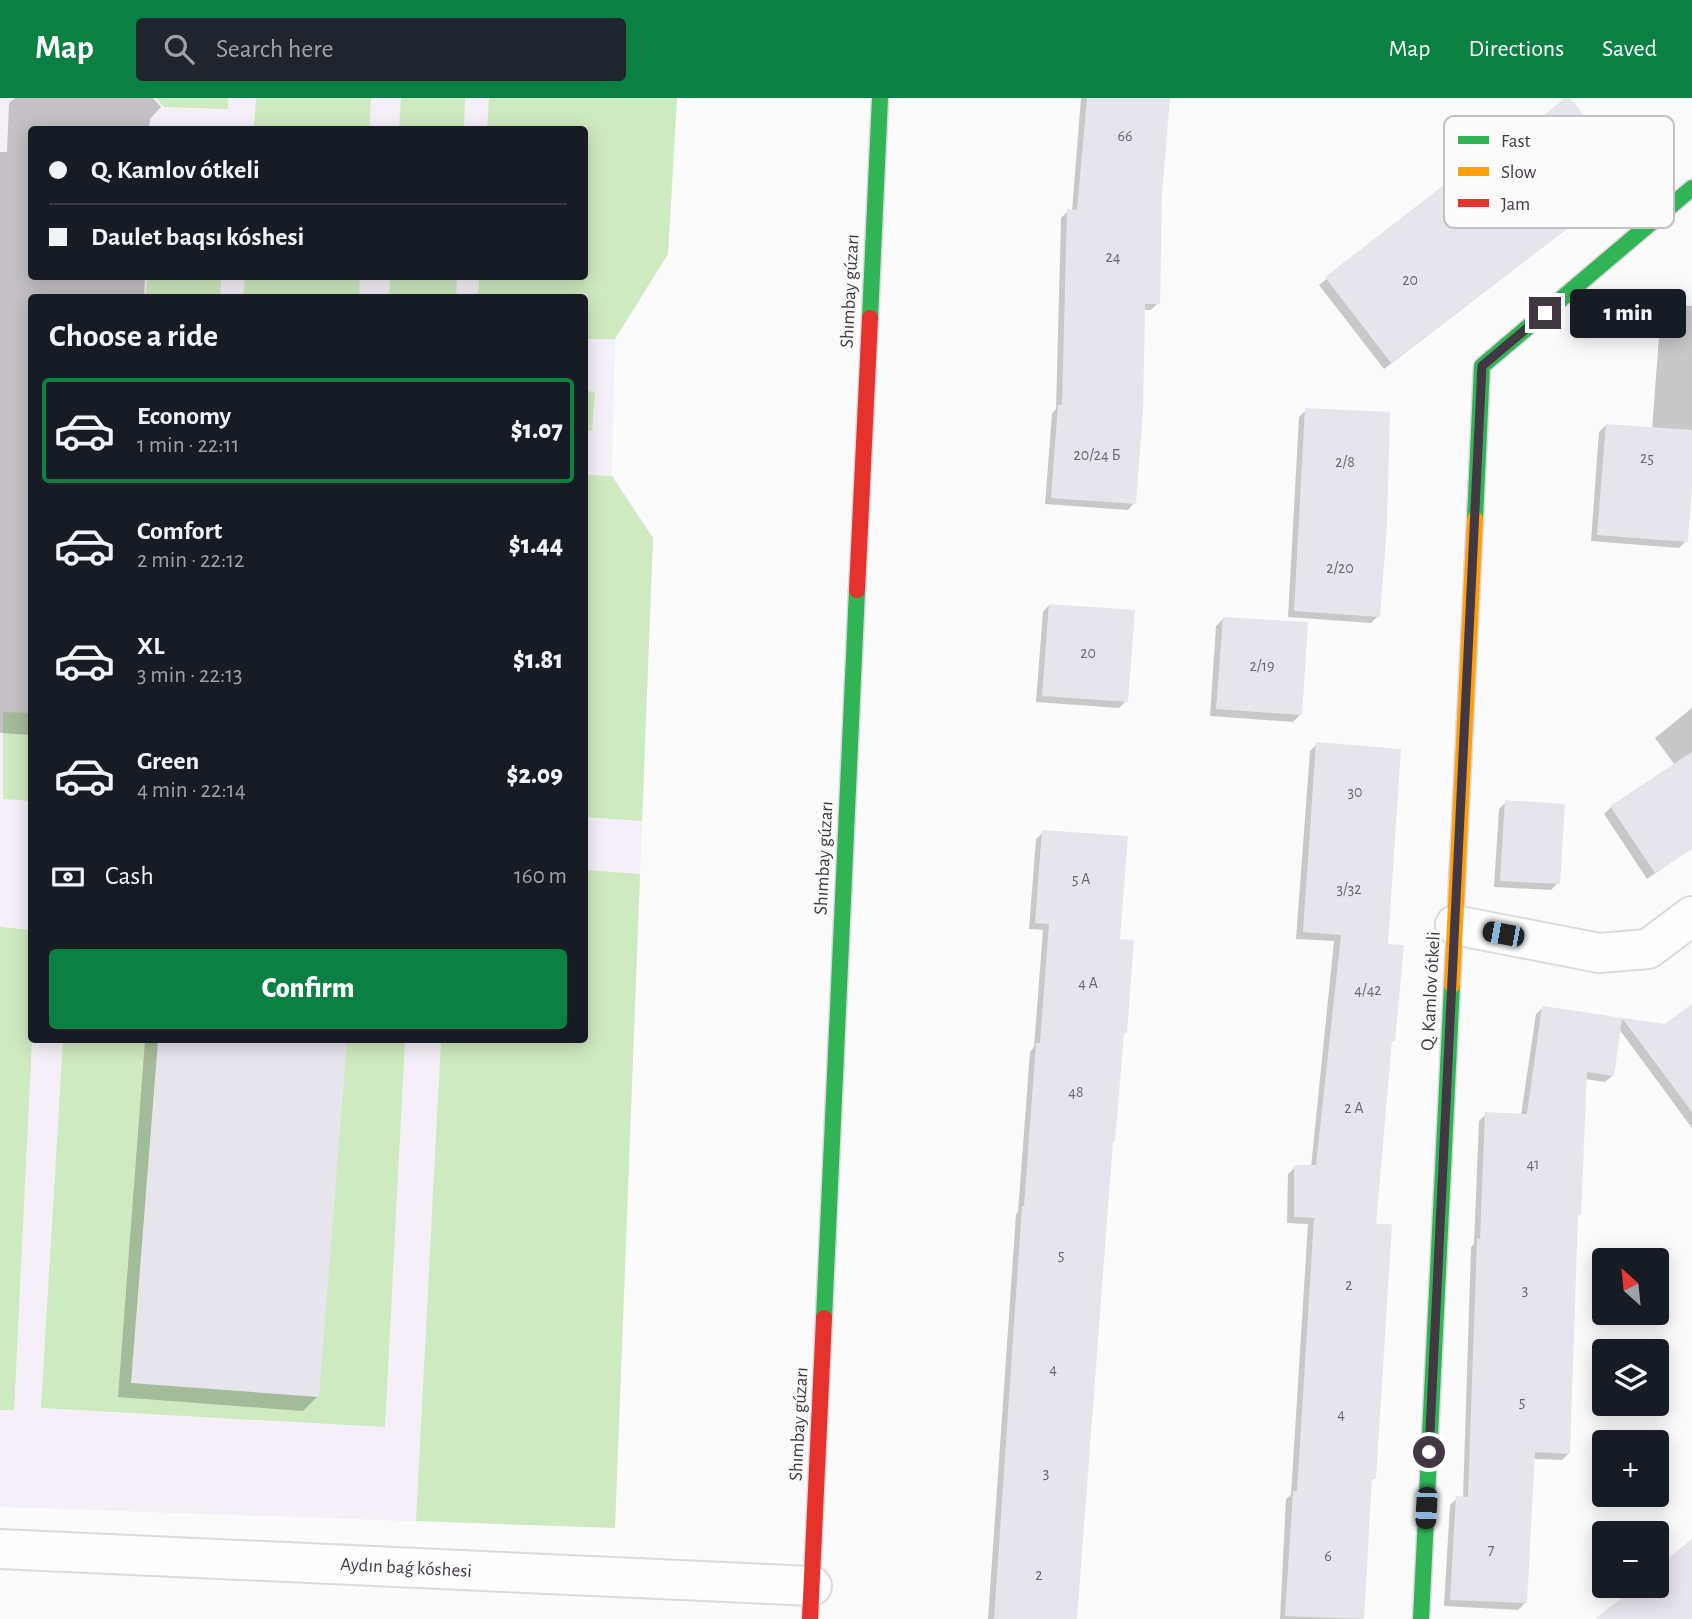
<!DOCTYPE html>
<meta charset="utf-8">
<style>
:root{--surface:#171b24;--page:#20242c;--text:#f1f3f6;--muted:#9ea1a6;--line:#363941;--accent:#0b8043}
body{margin:0;font-family:"Alegreya Sans",sans-serif;background:var(--page);color:var(--text);height:100vh;display:flex;flex-direction:column;font-size:26px;white-space:nowrap}
*{box-sizing:border-box;margin:0}
p{font-size:23px;color:var(--muted)}
.icon{flex:none;width:38px;height:38px;fill:none;stroke:currentColor;stroke-width:2;stroke-linecap:round;stroke-linejoin:round}
.map{position:relative;flex:1;overflow:hidden}
.sheet{position:absolute;left:28px;top:196px;width:560px;height:749px;display:flex;flex-direction:column;background:var(--surface);border-radius:7px;box-shadow:0 4px 18px #0003}
.sheet>*{flex:none}
.banner{position:absolute;left:28px;top:28px;width:560px;height:154px;border-radius:7px;box-shadow:0 4px 18px #0003;display:grid;align-content:center;height:154px;padding:0 21px;background:var(--surface)}
.needle{width:46px;rotate:333deg}
.tools{position:absolute;left:1592px;top:1150px;display:grid;gap:14px}
.tools a{display:grid;place-items:center;width:77px;height:77px;border-radius:7px;background:var(--surface);box-shadow:0 4px 18px #0003;font-size:35px}
.end{position:absolute;width:32px;height:32px;margin:-16px;border:9px solid #413843;background:#fff;box-shadow:0 0 0 4px #fff}
.from{border-radius:50%}
.bubble{position:absolute;height:49px;border-radius:7px;background:var(--surface);box-shadow:0 4px 18px #0003;font-size:23px;font-weight:800;line-height:49px;text-align:center}
.car{position:absolute;width:21px;height:42px;margin:-21px -10px;border-radius:9px;box-shadow:0 0 5px 2px #0007;background:linear-gradient(#222 24%,#8ab4d8 0 40%,#222 0 76%,#8ab4d8 0 86%,#222 0)}
.banner b{display:flex;align-items:center;gap:24px;height:66px;font-size:26px}
.banner b+b{border-top:2px solid var(--line)}
.banner i{width:18px;height:18px;background:var(--text)}
ul{padding:0;list-style:none}
li{display:flex;align-items:center;gap:21px;height:105px;margin:0 14px 10px;padding:0 7px;border:4px solid transparent;border-radius:7px}
li div{flex:1}
li b{display:block;font-size:26px}
li em{font-style:normal;font-weight:800}
li.active{border-color:var(--accent)}
li>.icon{width:63px;height:63px;stroke-width:1.5}
h2{padding:0 21px;font-size:32px;line-height:84px}
.pay{display:flex;align-items:center;gap:18px;height:77px;padding:0 21px;font-size:26px}
.pay p{margin-inline-start:auto}
.action{display:flex;gap:14px;margin-top:auto;padding:14px 21px}
.action a{flex:1;height:80px;border-radius:7px;background:var(--accent);color:#fff;font-size:28px;font-weight:800;line-height:80px;text-align:center}
header{display:flex;align-items:center;gap:42px;box-sizing:border-box;height:98px;padding:0 35px;background:var(--accent);color:#fff}
header strong{font-size:33px}
nav{display:flex;gap:38px;margin-inline-start:auto;font-size:24px}
.search{width:490px;height:63px;background:var(--page);display:flex;align-items:center;gap:18px;box-sizing:border-box;padding:0 24px;border-radius:7px;color:var(--muted);font-size:26px}
.map>svg:first-child{display:block}
.built{fill:#f5f0f7;fill-rule:evenodd}
.green{fill:#ceeac0}
.shadow{fill:#0003}
.building{fill:#e7e5ec}
.lines{fill:none;stroke-linecap:round;stroke-linejoin:round}
.street-casing{stroke:#ddd8de;stroke-width:42}
.fast-casing{stroke:#ddd8de;stroke-width:19}
.slow-casing{stroke:#ddd8de;stroke-width:19}
.jam-casing{stroke:#ddd8de;stroke-width:19}
.street{stroke:#fefefe;stroke-width:38}
.fast{stroke:#30b455;stroke-width:16}
.slow{stroke:#ff9f0a;stroke-width:16}
.jam{stroke:#e5322d;stroke-width:16}
.route{stroke:#413843;stroke-width:9}
.labels{text-anchor:middle;dominant-baseline:central;stroke-width:5;stroke-linejoin:round;paint-order:stroke}
.number-label{font-size:16px;fill:#6c656f}
.street-label{font-size:19px;fill:#413843;stroke:#fbfbfb}
.key{fill:#fbfbfb;stroke:#c3c0c4;stroke-width:2}
.key-label{font-size:19px;fill:#413843}
</style>
<header>
<strong>Map</strong>
<div class="search"><svg class="icon" aria-label="search" viewBox="0 0 24 24"><circle cx="10" cy="10" r="6"/><path d="M15 15l6 6"/></svg>Search here</div>
<nav><a>Map</a><a>Directions</a><a>Saved</a></nav>
</header>
<div class="map">
<svg width="1692" height="1521" viewBox="0 0 1692 1521">
<rect width="100%" height="100%" fill="#fbfbfb"/>
<path class="built" d="M0 0H677L668 156 615 241 612 378 653 440 615 1430 0 1409ZM32 32H584V178H32ZM32 200H584V942H32Z"/>
<g class="green">
<path d="M156 0H228V11L164 9Z"/>
<path d="M256 0H371L369 31H254Z"/>
<path d="M401 0H465L464 31H399Z"/>
<path d="M489 0H677L668 156 615 241H585L584 200 478 199 479 179 584 178V32L487 31Z"/>
<path d="M147 179H221L220 199H146Z"/>
<path d="M245 179H360L359 199H243Z"/>
<path d="M390 179H457L456 199H389Z"/>
<path d="M585 293 595 294 592 333 585 332Z"/>
<path d="M585 377 612 378 653 440 642 723 585 719Z"/>
<path d="M3 614 31 615V703L3 701Z"/>
<path d="M585 772 640 776 615 1430 416 1423 441 942H584Z"/>
<path d="M0 829 32 832V942L14 1312H0Z"/>
<path d="M63 942H405L385 1329 41 1310Z"/>
</g>
<g class="shadow">
<path d="M15 0H153L161 9 150 21 149 32H32V178H145L144 200H32V637L0 635V54H7L9 5Z"/>
<path d="M1081 0H1168L1160 96 1158 205 1151 212H1143L1134 405 1128 412 1045 406 1052 316 1056 311 1061 120 1068 113H1072Z"/>
<path d="M1511 36 1515 41 1627 91 1585 124 1582 119 1384 271 1319 187Z"/>
<path d="M1668 206 1692 208V367L1686 443 1679 450 1591 443 1599 334 1606 327 1652 331 1661 213Z"/>
<path d="M1306 312 1378 518 1371 525 1288 519 1299 319Z"/>
<path d="M1049 507 1126 603 1119 610 1036 604 1043 514Z"/>
<path d="M1223 521 1300 617 1293 624 1210 618 1216 528Z"/>
<path d="M1692 610V750L1647 781 1604 716 1611 709 1675 667 1655 640Z"/>
<path d="M1317 646 1386 848 1393 943 1390 946 1374 1127V1380L1370 1384 1363 1521H1280L1286 1401 1291 1397 1308 1126 1287 1125 1288 1076 1295 1069H1311L1334 843 1296 841 1310 653Z"/>
<path d="M1506 704 1558 785 1551 792 1494 789 1499 711Z"/>
<path d="M1043 734 1118 843 1125 934 1122 938 1114 1043 1111 1046 1075 1521H988L1016 1116 1018 1114 1030 954 1034 949 1043 832 1029 831 1036 741Z"/>
<path d="M1692 908V1030L1619 931 1612 978 1605 984 1585 981 1579 1116 1576 1119 1569 1355 1562 1362 1533 1361 1525 1505 1518 1512 1444 1508 1450 1407 1457 1400H1463L1471 1149 1474 1146 1479 1023 1486 1016 1521 1017 1536 916 1543 909 1666 928Z"/>
<path d="M145 942H345L318 1298 303 1313 118 1299Z"/>
</g>
<g class="building">
<path d="M1087 0H1170L1162 96 1160 206H1145L1143 313 1136 406 1051 400 1058 307H1062L1067 111 1077 112Z"/>
<path d="M1565 0H1570L1637 84 1593 118 1589 114 1391 265 1325 179 1512 34 1516 39Z"/>
<path d="M1305 310 1390 314 1387 427 1380 519 1294 513Z"/>
<path d="M1606 326 1692 332V389L1688 444 1597 437Z"/>
<path d="M1049 506 1135 512 1128 604 1042 598Z"/>
<path d="M1223 519 1308 524 1302 617 1216 611Z"/>
<path d="M1316 644 1401 651 1388 846 1404 847 1395 943H1392L1376 1126H1392L1376 1381 1372 1380 1364 1521 1285 1518 1293 1393H1297L1314 1120 1294 1119V1067H1316L1341 837 1303 834Z"/>
<path d="M1692 654V751L1655 775 1610 708Z"/>
<path d="M1505 702 1565 706 1560 786 1500 783Z"/>
<path d="M1042 732 1128 738 1120 841 1134 842 1127 935H1124L1115 1043H1113L1077 1521H994L1022 1108H1024L1036 945H1040L1049 826 1035 825Z"/>
<path d="M1692 906V1014L1622 920 1614 978 1587 974 1581 1117H1578L1570 1356 1535 1354 1527 1505 1450 1502 1456 1398 1468 1399 1477 1140 1480 1141 1485 1014 1527 1016 1542 908 1665 926Z"/>
<path d="M158 942H347L319 1299 131 1285Z"/>
<path d="M1692 1441V1521H1595L1636 1488H1657V1470Z"/>
</g>
<g class="lines">
<g class="street-casing">
<g id="street">
<path d="M1455 827 1599 855 1648 851 1692 818"/>
<path d="M0 1451 812 1488"/>
</g>
</g>
<g class="fast-casing">
<g id="fast">
<path d="M870 220 880 0"/>
<path d="M1475 421 1482 268 1692 90"/>
<path d="M824 1220 857 492"/>
<path d="M1421 1521 1452 887"/>
</g>
</g>
<g class="slow-casing">
<path id="slow" d="M1452 887 1475 421"/>
</g>
<g class="jam-casing">
<g id="jam">
<path d="M857 492 870 220"/>
<path d="M810 1521 824 1220"/>
</g>
</g>
<use href="#street" class="street"/>
<use href="#fast" class="fast"/>
<use href="#slow" class="slow"/>
<use href="#jam" class="jam"/>
</g>
<g class="lines">
<path class="route" d="M1429 1354 1482 268 1545 215"/>
</g>
<g class="labels">
<g class="number-label">
<text x="1125" y="38">66</text>
<text x="1113" y="159">24</text>
<text x="1410" y="182">20</text>
<text x="1097" y="357">20/24 Б</text>
<text x="1647" y="360">25</text>
<text x="1345" y="364">2/8</text>
<text x="1340" y="470">2/20</text>
<text x="1088" y="555">20</text>
<text x="1262" y="568">2/19</text>
<text x="1355" y="694">30</text>
<text x="1081" y="781">5 А</text>
<text x="1349" y="791">3/32</text>
<text x="1088" y="885">4 А</text>
<text x="1368" y="892">4/42</text>
<text x="1076" y="994">48</text>
<text x="1354" y="1010">2 А</text>
<text x="1533" y="1066">41</text>
<text x="1061" y="1157">5</text>
<text x="1349" y="1187">2</text>
<text x="1525" y="1192">3</text>
<text x="1053" y="1271">4</text>
<text x="1522" y="1304">5</text>
<text x="1341" y="1316">4</text>
<text x="1046" y="1375">3</text>
<text x="1491" y="1452">7</text>
<text x="1328" y="1458">6</text>
<text x="1039" y="1477">2</text>
</g>
<g class="street-label">
<text transform="translate(850 193) rotate(-87)">Shımbay gúzarı</text>
<text transform="translate(824 760) rotate(-87)">Shımbay gúzarı</text>
<text transform="translate(1431 893) rotate(-87)">Q. Kamlov ótkeli</text>
<text transform="translate(799 1326) rotate(-87)">Shımbay gúzarı</text>
<text transform="translate(406 1470) rotate(3)">Aydın baǵ kóshesi</text>
</g>
</g>
<rect x="1444" y="18" width="230" height="112" rx="10" class="key"/>
<rect x="1458" y="38" width="31" height="8" fill="#30b455"/>
<rect x="1458" y="69" width="31" height="9" fill="#ff9f0a"/>
<rect x="1458" y="101" width="31" height="8" fill="#e5322d"/>
<g class="key-label">
<text x="1501" y="49">Fast</text>
<text x="1501" y="80">Slow</text>
<text x="1501" y="112">Jam</text>
</g>
</svg>
<div class="tools">
<a><svg class="needle" viewBox="-14 -14 28 28"><path d="M0-13l5 13h-10z" fill="#e53935"/><path d="M0 13l5-13h-10z" fill="#9ea1a6"/></svg></a>
<a><svg class="icon" aria-label="layers" viewBox="0 0 24 24"><path d="M12 4l9 5-9 5-9-5zM3 14l9 5 9-5"/></svg></a>
<a>+</a>
<a>−</a>
</div>
<i class="end from" style="left:1429px;top:1354px"></i>
<i class="end" style="left:1545px;top:215px"></i>
<div class="bubble" style="left:1570px;top:191px;width:116px">1 min</div>
<i class="car" style="left:1503px;top:836px;rotate:281deg"></i>
<i class="car" style="left:1426px;top:1410px;rotate:183deg"></i>
<div class="banner">
<b><i class="from"></i>Q. Kamlov ótkeli</b>
<b><i></i>Daulet baqsı kóshesi</b>
</div>
<section class="sheet">
<h2>Choose a ride</h2>
<ul>
<li class="active"><svg class="icon" aria-label="car" viewBox="0 0 24 24"><path d="M5 17H2v-5l4-1 3-4h7l3 4 3 1v5h-3M9 17h6M6 11h13"/><circle cx="7" cy="17" r="2"/><circle cx="17" cy="17" r="2"/></svg><div><b>Economy</b><p>1 min · 22:11</p></div><em>$1.07</em></li>
<li><svg class="icon" aria-label="car" viewBox="0 0 24 24"><path d="M5 17H2v-5l4-1 3-4h7l3 4 3 1v5h-3M9 17h6M6 11h13"/><circle cx="7" cy="17" r="2"/><circle cx="17" cy="17" r="2"/></svg><div><b>Comfort</b><p>2 min · 22:12</p></div><em>$1.44</em></li>
<li><svg class="icon" aria-label="car" viewBox="0 0 24 24"><path d="M5 17H2v-5l4-1 3-4h7l3 4 3 1v5h-3M9 17h6M6 11h13"/><circle cx="7" cy="17" r="2"/><circle cx="17" cy="17" r="2"/></svg><div><b>XL</b><p>3 min · 22:13</p></div><em>$1.81</em></li>
<li><svg class="icon" aria-label="car" viewBox="0 0 24 24"><path d="M5 17H2v-5l4-1 3-4h7l3 4 3 1v5h-3M9 17h6M6 11h13"/><circle cx="7" cy="17" r="2"/><circle cx="17" cy="17" r="2"/></svg><div><b>Green</b><p>4 min · 22:14</p></div><em>$2.09</em></li>
</ul>
<div class="pay"><svg class="icon" aria-label="cash" viewBox="0 0 24 24"><path d="M3 7h18v10H3z"/><circle cx="12" cy="12" r="2"/></svg>Cash<p>160 m</p></div>
<div class="action"><a>Confirm</a></div>
</section>
</div>
